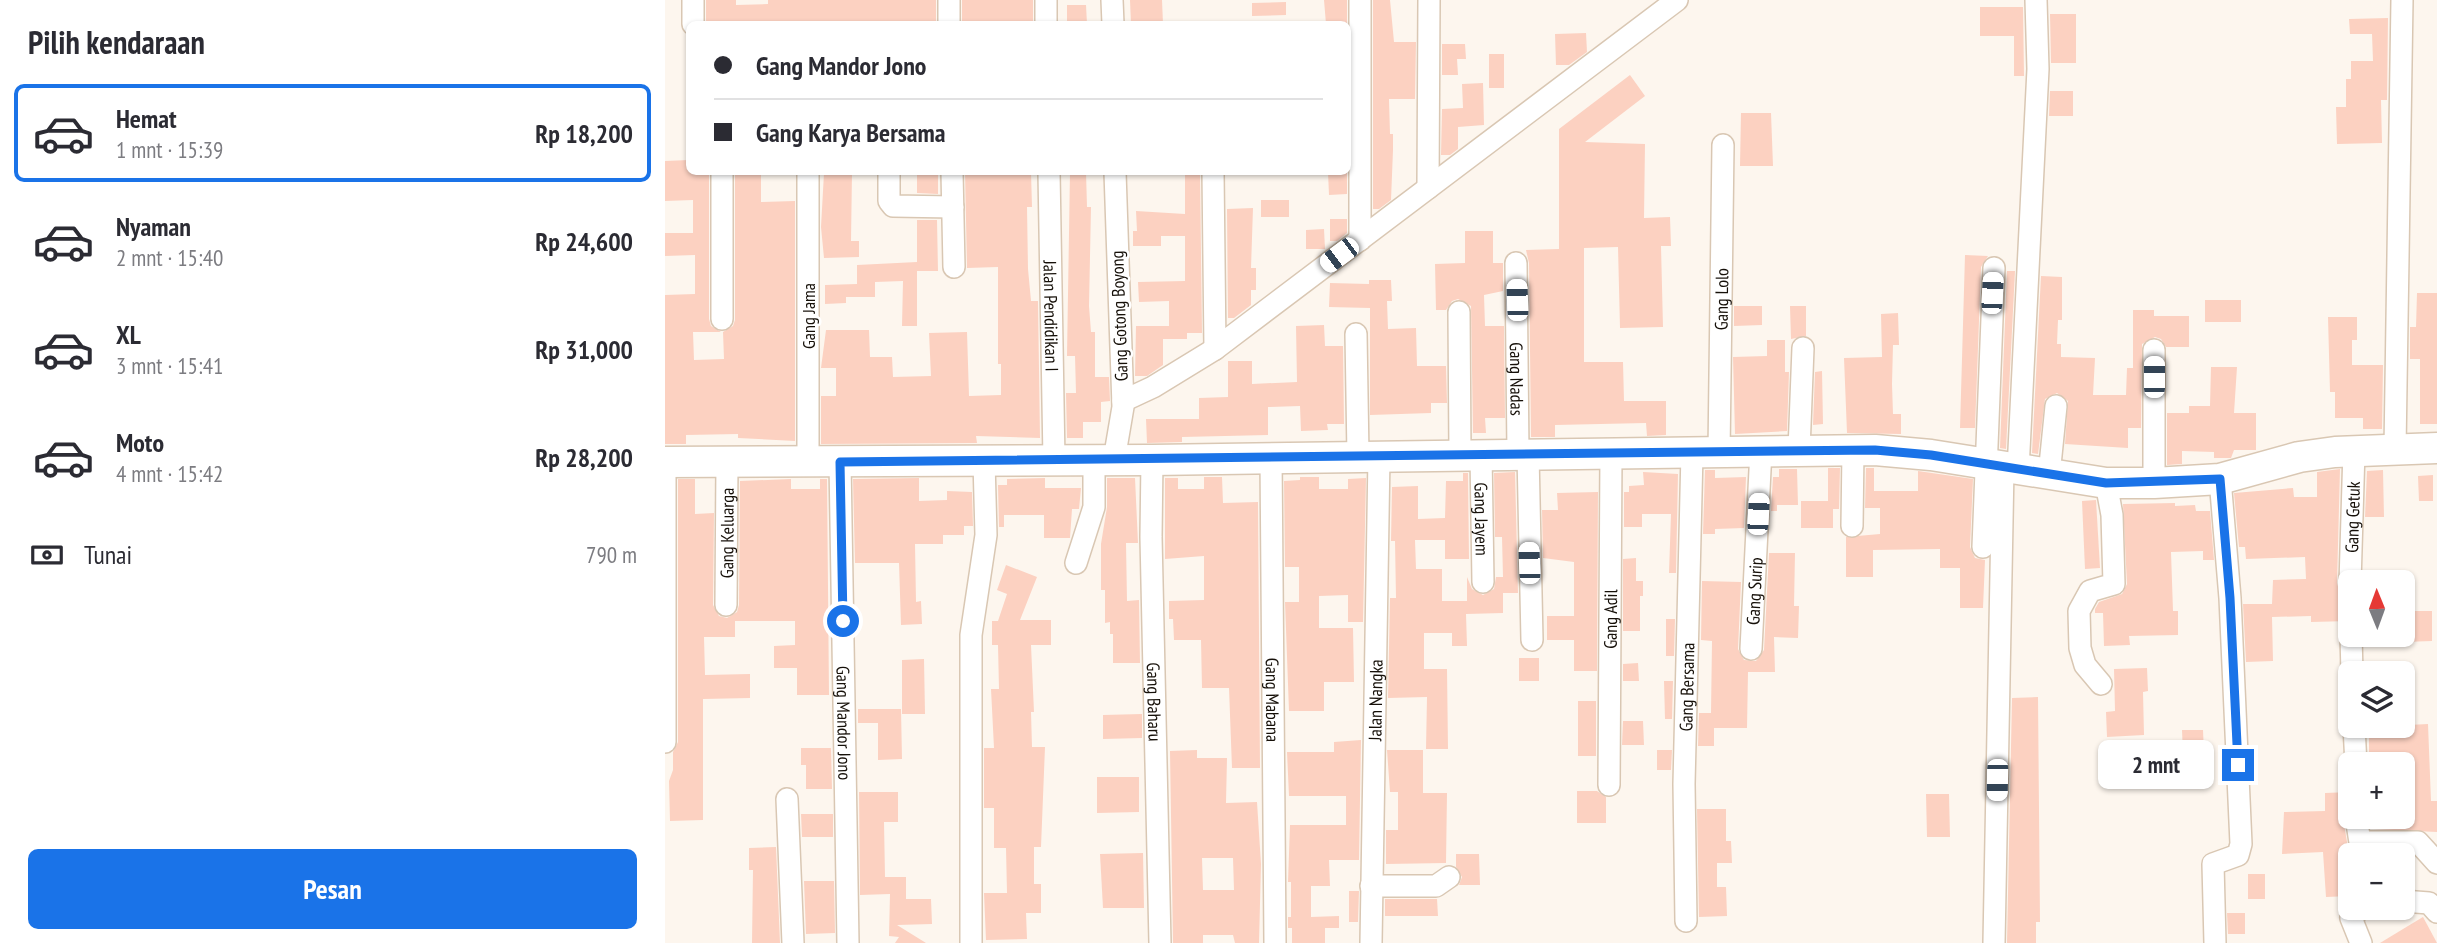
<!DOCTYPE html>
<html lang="id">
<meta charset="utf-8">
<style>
:root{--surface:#fff;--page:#f2f2f3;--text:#2b2b33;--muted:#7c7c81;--line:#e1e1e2;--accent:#1a73e8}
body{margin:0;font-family:"PT Sans Narrow",sans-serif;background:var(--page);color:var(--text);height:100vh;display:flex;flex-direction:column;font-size:26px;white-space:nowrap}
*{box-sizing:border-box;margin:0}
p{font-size:23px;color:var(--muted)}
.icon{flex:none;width:38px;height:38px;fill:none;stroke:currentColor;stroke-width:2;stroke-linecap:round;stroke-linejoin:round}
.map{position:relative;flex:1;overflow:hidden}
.drawer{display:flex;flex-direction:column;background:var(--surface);width:665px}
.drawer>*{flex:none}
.hud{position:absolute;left:21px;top:21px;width:665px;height:154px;border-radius:10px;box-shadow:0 2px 5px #0004;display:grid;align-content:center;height:154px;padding:0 28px;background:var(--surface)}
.needle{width:46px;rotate:359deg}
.buttons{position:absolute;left:1673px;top:570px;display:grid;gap:14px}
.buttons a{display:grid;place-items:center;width:77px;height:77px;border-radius:10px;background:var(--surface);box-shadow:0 2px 5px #0004;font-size:35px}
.end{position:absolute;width:32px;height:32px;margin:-16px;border:9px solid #1a73e8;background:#fff;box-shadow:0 0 0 4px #fff}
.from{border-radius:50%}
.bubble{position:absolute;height:49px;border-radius:10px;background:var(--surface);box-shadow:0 2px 5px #0004;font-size:23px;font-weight:600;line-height:49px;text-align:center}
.car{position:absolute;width:21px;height:42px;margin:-21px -10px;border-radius:9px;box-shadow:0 0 5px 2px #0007;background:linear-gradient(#fff 24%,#345 0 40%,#fff 0 76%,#345 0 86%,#fff 0)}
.hud b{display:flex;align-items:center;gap:24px;height:66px;font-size:26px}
.hud b+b{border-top:2px solid var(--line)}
.hud i{width:18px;height:18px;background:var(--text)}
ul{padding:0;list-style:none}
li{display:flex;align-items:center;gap:21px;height:98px;margin:0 14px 10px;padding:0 14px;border:4px solid transparent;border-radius:10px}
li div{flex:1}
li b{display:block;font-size:26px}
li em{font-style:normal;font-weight:600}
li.current{border-color:var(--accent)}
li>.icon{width:63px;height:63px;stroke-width:1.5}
h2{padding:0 28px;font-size:32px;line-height:84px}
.pay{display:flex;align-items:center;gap:18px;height:77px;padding:0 28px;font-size:26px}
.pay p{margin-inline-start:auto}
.action{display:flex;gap:14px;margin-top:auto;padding:14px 28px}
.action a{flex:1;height:80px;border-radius:10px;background:var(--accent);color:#fff;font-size:28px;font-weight:600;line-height:80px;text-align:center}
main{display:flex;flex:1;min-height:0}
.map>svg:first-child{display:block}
.building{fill:#fcd1c1;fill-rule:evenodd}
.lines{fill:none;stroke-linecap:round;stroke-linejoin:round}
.minor-casing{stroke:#d9c7b3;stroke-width:24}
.highway-casing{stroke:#d9c7b3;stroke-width:33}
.minor{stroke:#fff;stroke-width:21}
.highway{stroke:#fff;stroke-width:30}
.route{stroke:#1a73e8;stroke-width:9}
.labels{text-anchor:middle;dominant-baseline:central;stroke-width:5;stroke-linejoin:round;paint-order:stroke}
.street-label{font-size:18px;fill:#161009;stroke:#fff}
</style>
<main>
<section class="drawer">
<h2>Pilih kendaraan</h2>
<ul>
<li class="current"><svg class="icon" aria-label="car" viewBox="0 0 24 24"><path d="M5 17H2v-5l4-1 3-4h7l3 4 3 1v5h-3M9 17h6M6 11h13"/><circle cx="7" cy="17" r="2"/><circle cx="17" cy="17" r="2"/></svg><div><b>Hemat</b><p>1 mnt · 15:39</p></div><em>Rp 18,200</em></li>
<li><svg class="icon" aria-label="car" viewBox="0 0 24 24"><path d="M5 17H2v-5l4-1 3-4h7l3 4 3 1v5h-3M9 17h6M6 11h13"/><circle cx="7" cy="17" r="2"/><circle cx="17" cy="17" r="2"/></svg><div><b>Nyaman</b><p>2 mnt · 15:40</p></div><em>Rp 24,600</em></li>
<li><svg class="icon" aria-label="car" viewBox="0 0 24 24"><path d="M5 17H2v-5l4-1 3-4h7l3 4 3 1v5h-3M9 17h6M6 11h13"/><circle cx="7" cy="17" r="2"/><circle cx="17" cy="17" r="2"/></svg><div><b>XL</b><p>3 mnt · 15:41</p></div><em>Rp 31,000</em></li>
<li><svg class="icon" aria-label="car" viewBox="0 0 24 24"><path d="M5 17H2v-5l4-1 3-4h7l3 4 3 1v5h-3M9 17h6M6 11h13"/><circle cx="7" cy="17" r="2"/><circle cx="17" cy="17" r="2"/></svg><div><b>Moto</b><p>4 mnt · 15:42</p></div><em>Rp 28,200</em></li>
</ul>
<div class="pay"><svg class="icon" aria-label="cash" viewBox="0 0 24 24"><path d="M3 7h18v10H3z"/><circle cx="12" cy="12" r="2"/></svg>Tunai<p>790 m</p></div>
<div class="action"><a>Pesan</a></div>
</section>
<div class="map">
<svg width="1772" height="943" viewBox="0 0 1772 943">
<rect width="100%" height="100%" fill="#fdf6ee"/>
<g class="building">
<path d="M41 0H71V5L103 4V0H271V24H41Z"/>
<rect x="297" y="0" width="71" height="24"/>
<path d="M465 0H497L498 24H466Z"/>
<path d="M659 0H682V24H661Z"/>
<path d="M708 0H725L729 42H751L750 99H724L725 134H728V150L726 200 714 209H708Z"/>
<path d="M621 2V15L587 16V3Z"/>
<path d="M402 5H421L422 24H402Z"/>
<path d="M1315 7H1358L1359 76H1349V36H1315Z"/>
<path d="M1385 14H1411V63H1386Z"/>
<path d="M1723 18 1722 100H1716L1717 143 1672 144 1671 107H1681V79H1686V61H1708L1707 34H1685L1684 19Z"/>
<path d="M921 33 922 52 904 65H891L890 34Z"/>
<path d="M777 44H800L801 59H792L793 75H777Z"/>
<rect x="824" y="54" width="15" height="34"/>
<path d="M965 75 980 96 920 142 980 144 979 218 1005 217 1006 246H996L998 327 955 328 953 247 919 248V362H958L959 401H1001V435L982 436 981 423 890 425V437H866L864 263 861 250 894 249V129Z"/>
<path d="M818 83 819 125 793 127V149L785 155H776L777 109 798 108 797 84Z"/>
<path d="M1385 91H1408V116H1384Z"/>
<path d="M1076 113H1106L1108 166H1075Z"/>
<path d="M24 160V172H44V319L46 326 56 332H28L29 360 59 359 58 332 68 326 70 320V172H96V202L130 201V441L73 438V434L21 435V444H0V295L30 294V255L0 256V233H28V200L0 201V161Z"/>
<path d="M187 172 186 241H194V257L159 258 156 227 159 173Z"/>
<path d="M252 172H273V194L252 193Z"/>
<path d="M300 172H366L367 207H362L363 269 366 301H373L375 438 311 436 312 443 156 444V396H171V368H156L161 330H204L205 357H227L228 377 266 376 264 333 302 332 304 396 336 395V364H333V267L302 268Z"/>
<path d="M405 172H421L422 207H426L424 306 426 332H430V377H444L445 401 436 402V422H418V438H402L401 393H411L410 356H402Z"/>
<path d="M520 172H535L537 333H522V339H498V365L482 376H470L471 326H504V301L474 302 473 282 520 281V236H496V246H468V231H472L471 211 520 214Z"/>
<path d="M663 172H682V194L664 195Z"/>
<rect x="596" y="200" width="28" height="17"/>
<path d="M588 208 586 268H591V290H586V305L569 318H563L562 209Z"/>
<path d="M665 219H682V233L672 241H665Z"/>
<path d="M252 220H272L273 271H252V326H237L238 281 210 282V297H181V303L160 304V285L192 284V265L252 262Z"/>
<path d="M659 229 660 249H641V230Z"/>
<path d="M800 231H828V263H838V291L819 295 820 326H839L840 418H820L821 433H808L806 306 793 299 787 301 781 310H771L770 264 800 263Z"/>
<path d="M1300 255 1323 256 1316 267 1310 428H1295Z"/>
<path d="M1342 271H1350L1341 449 1335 448Z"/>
<path d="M1376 276 1397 277V320H1393L1392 344H1396V357L1430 358 1428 395H1461L1462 368H1468V310H1489V316H1524V347H1501L1496 339 1490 337 1477 344 1476 428H1463V448L1400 444 1403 401 1392 393 1380 399 1373 454 1367 453Z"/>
<path d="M704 280H726L727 301H722L723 329 751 328 752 366H781L782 403H766V413L705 415V308L664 307 665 283 704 284Z"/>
<path d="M1752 293H1772V424H1755V359H1745V327H1751Z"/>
<rect x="1540" y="300" width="36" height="22"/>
<path d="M1069 306H1097V325L1069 326Z"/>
<path d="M1125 306H1141V336L1126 339Z"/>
<path d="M1233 313 1234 345H1228L1227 384 1228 414H1236V434L1182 433 1179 358 1217 357 1216 314Z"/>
<path d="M1663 317H1692V340H1687V365H1718L1717 429H1698V418H1670V392H1665Z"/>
<path d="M659 325 660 346H678L679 424H662L663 430 636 431 635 406 603 407V435L517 437V442L482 443 481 419H534V398L563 397V361H587V384L632 382 631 326Z"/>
<path d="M1102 340H1120V372H1124L1122 431 1070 434 1068 357 1102 356Z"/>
<path d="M1546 367H1572L1569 413H1591V450H1569L1566 458H1549V452L1517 451V464L1502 465V413H1524V406H1545Z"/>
<path d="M1157 371 1158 424 1148 425 1150 372Z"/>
<path d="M1163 468H1175L1174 509H1168V528H1136V501H1163Z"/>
<path d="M1201 468H1209V491H1253V471L1308 479 1305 547 1310 558 1320 560 1318 608H1295V568H1275V549L1208 550V577H1181V537L1215 534V508H1200Z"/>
<path d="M1114 469H1132L1133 505H1112V511H1106L1108 477H1114Z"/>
<path d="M1675 469 1672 583 1674 590 1683 596 1685 621 1646 622V616L1607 617 1608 661 1581 662 1578 604H1607L1608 580 1641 579 1640 557 1581 559 1580 547H1574L1569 493 1628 488 1629 497H1652V472Z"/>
<path d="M1040 470H1050V478L1081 477 1079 528 1050 529V534H1038Z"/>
<path d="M1718 470 1719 517H1700L1702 471Z"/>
<path d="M850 472 853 593H838V613L801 614 802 646H787V633H759V669H782L783 749H761L762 697 723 698 725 598H731L730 541H726L727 487 753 486V519L780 518 781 481H798V473H803L804 559H780V540H750L751 569H777V601H802V577L807 589 818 595 829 589 831 577H838L837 537H830L829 473Z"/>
<path d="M978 472 1013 474 1011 573H1004L1006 514H977V527H959V492H964V486L979 485Z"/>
<path d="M1768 475V501H1754L1753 476Z"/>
<path d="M539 477H557L558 503 593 502 595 768H567L564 688H537L536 640H509L508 619H504V601L539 600V556L500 559V478H513V489H539Z"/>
<path d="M635 477H654V489H683V479L701 478 698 622H683V595L654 596V628H688L689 682H659V711H624L620 602H634V567H620L619 481 635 480Z"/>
<path d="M254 478V501L282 500V491L307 492 308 526H299V535H278V544H250L251 602 256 601 257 624 236 625 234 563H190L188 479Z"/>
<path d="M380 478V488H416L414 509H407L405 538H379V515H339V527H334L333 485H342V479Z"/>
<path d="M442 478H470L473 543H461L462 601 474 600 475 663H448V634H445V622L440 623V590H436V544L442 507Z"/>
<path d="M13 479H30V514L49 513 48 605 54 616 62 618 72 612 74 605 75 481 126 479V489H155V479H162L164 695H132V668H109V646L130 645V621H70V637H39L40 675 85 674V698L38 699V820L5 821 4 781 8 770V752L13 742Z"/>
<path d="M933 492 932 671H909V640H882V616H909V562L878 558 877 510H893L892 493Z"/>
<path d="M1431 500 1435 568 1420 569 1417 501Z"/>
<path d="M1510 503V506L1530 505 1531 511H1545L1549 560H1538V551L1506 552 1508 611H1513V635L1464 636 1465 645 1439 646 1438 613H1430V609L1434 602 1457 594 1462 584 1458 504Z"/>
<path d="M1104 553H1130L1129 606H1134L1133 638 1109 637 1110 672H1083L1082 728H1049V746H1033L1034 713H1046L1047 641 1036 640 1037 581 1076 582 1073 649 1079 660 1091 661 1099 650Z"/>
<path d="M971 558V581H978V596H975V631H958V559Z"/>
<path d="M341 565 372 577 355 620H386V645H366L369 712H366L367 747H380L376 847H369V884H376V913H361L362 939 321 940 319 893H342L341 848H329V808H319V748H329L326 689H334L333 645H327V621H333L342 594 332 590Z"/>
<path d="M1738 611H1767V641L1739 642Z"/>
<path d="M1001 619H1010L1009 656H1001Z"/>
<rect x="854" y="658" width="20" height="23"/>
<path d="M259 659 260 714H237V660Z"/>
<path d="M973 663 974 681H958V664Z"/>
<path d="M1482 668 1483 691 1478 692 1479 735 1442 737 1441 712 1450 711 1449 669Z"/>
<path d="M999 681H1008L1007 719H1000Z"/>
<path d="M1373 697 1375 922H1371V943H1342L1347 698Z"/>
<rect x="913" y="701" width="18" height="55"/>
<path d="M193 709H236L237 759 213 760V723H193Z"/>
<path d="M477 714V738L438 739V715Z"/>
<path d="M958 721H978L979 745H957Z"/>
<path d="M1763 724 1766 801H1772V832L1708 829V817H1738V755L1704 756V727Z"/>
<path d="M1517 730H1538L1539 753 1518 754Z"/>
<path d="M696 740 694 860H664L665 886H646V917L674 916V928H660V943H627V928H623V917H626V882H623L625 825H681V796H624L622 752H669V742Z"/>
<path d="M136 748H166L167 789H141V765H136Z"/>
<path d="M532 750V758H562L561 803 592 802 596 864 594 943H570L568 935H538V943H508L505 751ZM537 858H568L569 890H538Z"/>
<path d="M722 750H758V793H782L781 863 721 864V830H733V792H725Z"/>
<path d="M992 750H1007L1006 770H992Z"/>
<path d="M432 777H474V812L432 813Z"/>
<path d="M912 791H932L941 797V823H912Z"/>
<path d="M194 792H233V822H219L220 877H241V899H266L267 924 232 925 261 943H230L234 937 224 936 225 894 195 895Z"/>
<path d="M1685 792V806L1678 818 1685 860V896L1661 897 1658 852 1617 854 1619 812 1660 811V793Z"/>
<path d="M1261 794H1284L1285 837H1262Z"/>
<path d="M1032 809H1061V841H1066L1067 863H1052V887H1061L1062 916 1034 917Z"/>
<path d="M136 814H168V837H137Z"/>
<path d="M111 847 115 943H87L88 870H84V848Z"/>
<path d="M478 853 479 908H438L435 854Z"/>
<path d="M791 854H814L815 885H794L797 877 791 867Z"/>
<rect x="1583" y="874" width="17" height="25"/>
<path d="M139 881H169L170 933 141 934Z"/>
<path d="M684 891H694L693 922H684Z"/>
<path d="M720 899H772L773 916H720Z"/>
<path d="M1562 913H1580V934H1563Z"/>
<path d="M1758 917 1772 943H1715L1743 926Z"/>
</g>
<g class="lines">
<g class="minor-casing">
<g id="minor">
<path d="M28 0V24"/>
<path d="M381 0V24"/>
<path d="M447 0 448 24"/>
<path d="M695 0V240"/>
<path d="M284 24V0"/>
<path d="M57 172V319"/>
<path d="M143 172V461"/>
<path d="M224 172V201L228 206 288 207"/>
<path d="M287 172 289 267"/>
<path id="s1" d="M384 172 389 460"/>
<path d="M548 172 550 349"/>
<path d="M763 188 764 0"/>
<path id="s2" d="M851 263 853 453"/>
<path d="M794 312 795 454"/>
<path d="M691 334 693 456"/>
<path d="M458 401 488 387 550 349 1012 0"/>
<path d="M1730 449 1737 0"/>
<path d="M1134 450 1138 348"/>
<path id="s3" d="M1054 453 1058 145"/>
<path id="s4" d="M816 454 818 582"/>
<path d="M863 454 867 640"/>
<path id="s5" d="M606 457 610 943"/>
<path d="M449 460 458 407 450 172"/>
<path id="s6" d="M487 460 486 537 495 943"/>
<path id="s7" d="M175 462 183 943"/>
<path d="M1353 470 1373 69 1371 0"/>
<path d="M1384 475 1391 406"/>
<path d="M1489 483V350"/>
<path d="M1187 526 1188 450"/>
<path d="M1318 547 1329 268"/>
<path d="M411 563 429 507V460"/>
<path id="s8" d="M1685 583 1689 450"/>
<path id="s9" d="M61 605 62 462"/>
<path d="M1686 635 1687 674"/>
<path id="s10" d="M1086 649 1096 450"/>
<path d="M1436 684 1420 665 1415 648 1414 611 1425 591 1449 584 1447 515 1441 483"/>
<path d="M1689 726 1691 765"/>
<path d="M0 742V462"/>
<path id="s11" d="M944 785 946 453"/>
<path d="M122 799 128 943"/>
<path d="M1691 817 1697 855"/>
<path d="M1697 842H1753L1772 863"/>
<path d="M706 886H771L784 877"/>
<path d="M1738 901 1764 903 1772 912"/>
<path id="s12" d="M1021 921 1019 784 1027 453"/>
<path d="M306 943V635L321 535 319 461"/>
<path id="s13" d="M706 943 714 456"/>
<path d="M1329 943 1338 468"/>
<path d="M1550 943 1548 864 1573 855 1576 844 1565 598 1555 479"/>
<path d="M1696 943 1686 918 1696 908"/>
</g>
</g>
<g class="highway-casing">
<path id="highway" d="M0 462 487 460 1210 450 1266 455 1441 483H1489L1555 479 1634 457 1670 452 1772 448"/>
</g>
<use href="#minor" class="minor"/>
<use href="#highway" class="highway"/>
</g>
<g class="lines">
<path class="route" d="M178 621 175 462 1210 450 1266 455 1441 483 1555 479 1565 598 1573 765"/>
</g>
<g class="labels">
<g class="street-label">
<text stroke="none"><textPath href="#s3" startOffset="154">Gang Lolo</textPath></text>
<text transform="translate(143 316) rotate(-90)">Gang Jama</text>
<text stroke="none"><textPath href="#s1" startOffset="144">Jalan Pendidikan I</textPath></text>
<text transform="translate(454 316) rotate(-92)">Gang Gotong Boyong</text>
<text stroke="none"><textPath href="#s2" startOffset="116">Gang Nadas</textPath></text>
<text stroke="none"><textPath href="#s8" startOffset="66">Gang Getuk</textPath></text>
<text stroke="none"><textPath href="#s4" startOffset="65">Gang Jayem</textPath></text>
<text stroke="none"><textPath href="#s9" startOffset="72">Gang Keluarga</textPath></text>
<text stroke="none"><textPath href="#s10" startOffset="58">Gang Surip</textPath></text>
<text stroke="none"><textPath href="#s11" startOffset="166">Gang Adil</textPath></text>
<text stroke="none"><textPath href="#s12" startOffset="234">Gang Bersama</textPath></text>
<text stroke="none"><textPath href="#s13" startOffset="243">Jalan Nangka</textPath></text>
<text stroke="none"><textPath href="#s5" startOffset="243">Gang Mabana</textPath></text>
<text stroke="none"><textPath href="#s6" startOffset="242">Gang Baharu</textPath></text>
<text stroke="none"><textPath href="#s7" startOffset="261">Gang Mandor Jono</textPath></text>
</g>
</g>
</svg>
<div class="buttons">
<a><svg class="needle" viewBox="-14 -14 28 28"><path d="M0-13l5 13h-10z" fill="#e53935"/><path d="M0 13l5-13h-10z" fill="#7c7c81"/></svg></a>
<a><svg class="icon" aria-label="layers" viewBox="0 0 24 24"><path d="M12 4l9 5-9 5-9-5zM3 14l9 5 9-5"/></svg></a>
<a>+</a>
<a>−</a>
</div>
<i class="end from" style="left:178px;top:621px"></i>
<i class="end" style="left:1573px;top:765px"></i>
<div class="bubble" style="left:1433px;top:740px;width:116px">2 mnt</div>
<i class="car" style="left:674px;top:255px;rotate:233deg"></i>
<i class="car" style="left:1327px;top:293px;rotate:3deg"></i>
<i class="car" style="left:852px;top:300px;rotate:358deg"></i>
<i class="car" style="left:1489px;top:377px;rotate:0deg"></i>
<i class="car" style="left:1093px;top:514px;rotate:3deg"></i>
<i class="car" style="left:864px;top:563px;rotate:358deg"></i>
<i class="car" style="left:1332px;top:780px;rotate:181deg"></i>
<div class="hud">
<b><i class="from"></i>Gang Mandor Jono</b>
<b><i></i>Gang Karya Bersama</b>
</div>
</div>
</main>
